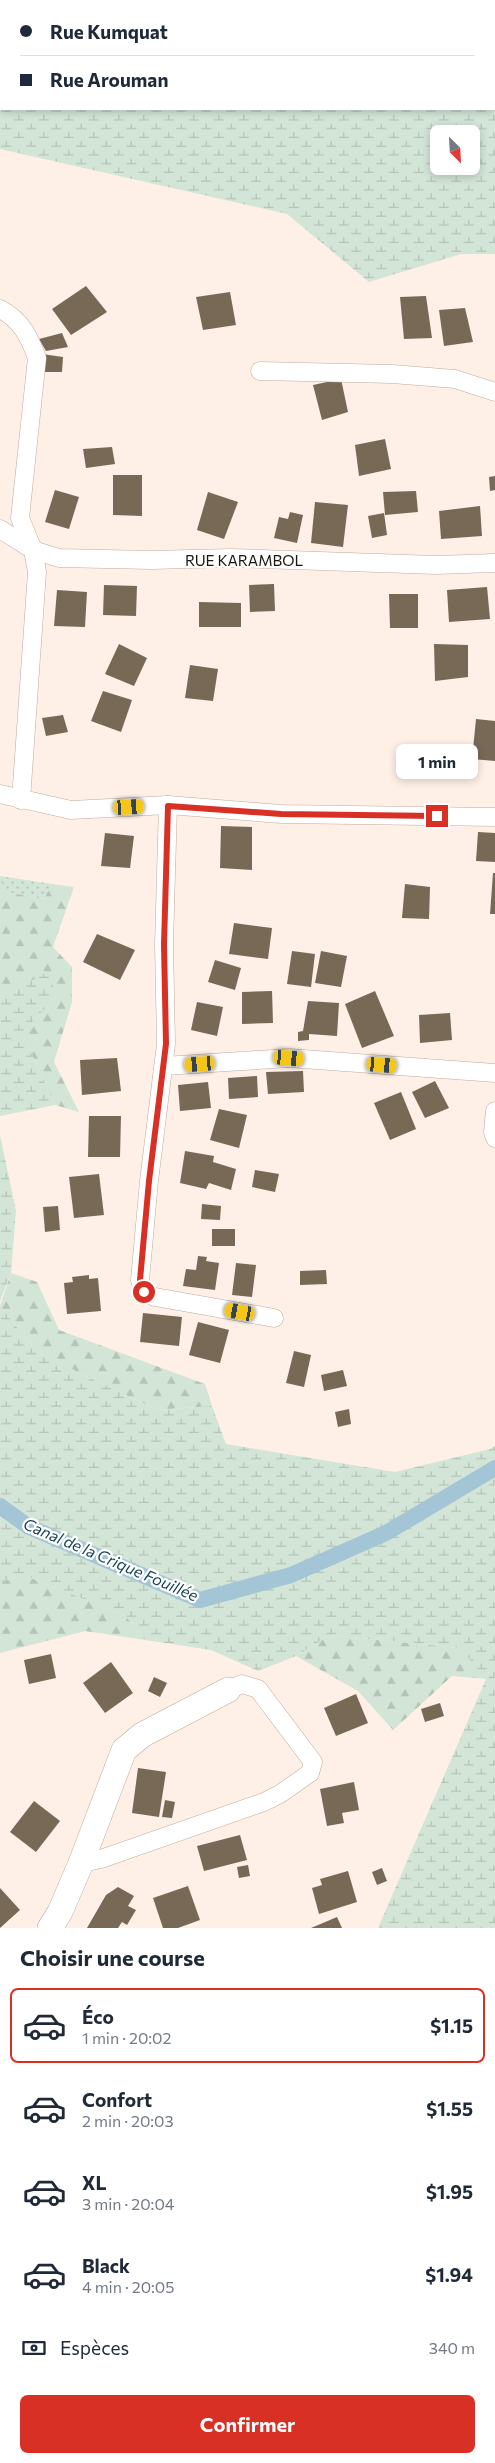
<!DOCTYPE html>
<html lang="fr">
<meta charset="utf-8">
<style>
:root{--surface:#fff;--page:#f2f2f3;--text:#1f2937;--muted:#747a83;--line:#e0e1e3;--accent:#d93025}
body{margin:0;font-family:Commissioner,sans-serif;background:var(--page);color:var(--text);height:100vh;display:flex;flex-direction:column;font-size:19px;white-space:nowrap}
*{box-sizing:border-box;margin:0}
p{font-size:16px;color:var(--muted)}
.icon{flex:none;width:28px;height:28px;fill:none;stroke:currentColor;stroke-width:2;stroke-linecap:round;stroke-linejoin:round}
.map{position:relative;height:1928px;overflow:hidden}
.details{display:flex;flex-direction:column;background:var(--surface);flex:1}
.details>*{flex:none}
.guide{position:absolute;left:0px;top:0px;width:495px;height:110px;box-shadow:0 2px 8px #0003;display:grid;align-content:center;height:110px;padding:0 20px;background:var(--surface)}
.needle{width:32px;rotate:156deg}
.fabs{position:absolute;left:430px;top:125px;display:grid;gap:10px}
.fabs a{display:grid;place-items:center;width:50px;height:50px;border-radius:8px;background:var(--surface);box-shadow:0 2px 8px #0003;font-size:25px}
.end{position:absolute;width:22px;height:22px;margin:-11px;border:6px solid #d93025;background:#fff;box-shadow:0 0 0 2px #fff}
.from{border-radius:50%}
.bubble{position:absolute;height:35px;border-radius:8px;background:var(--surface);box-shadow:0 2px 8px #0003;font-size:16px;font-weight:700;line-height:35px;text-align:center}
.car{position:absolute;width:15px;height:30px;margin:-15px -8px;border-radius:6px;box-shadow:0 0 4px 1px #0007;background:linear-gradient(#f5c518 24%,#345 0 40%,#f5c518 0 76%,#345 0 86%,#f5c518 0)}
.guide b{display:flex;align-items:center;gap:18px;height:48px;font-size:19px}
.guide b+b{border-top:1px solid var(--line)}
.guide i{width:12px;height:12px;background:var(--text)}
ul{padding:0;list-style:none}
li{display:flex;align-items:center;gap:15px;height:75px;margin:0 10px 8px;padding:0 10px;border:2px solid transparent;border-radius:8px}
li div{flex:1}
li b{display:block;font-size:19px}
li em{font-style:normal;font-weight:700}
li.current{border-color:var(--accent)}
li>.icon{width:45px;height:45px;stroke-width:1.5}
h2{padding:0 20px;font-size:22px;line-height:60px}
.pay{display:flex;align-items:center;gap:12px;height:55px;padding:0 20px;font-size:19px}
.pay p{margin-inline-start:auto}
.button{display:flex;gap:10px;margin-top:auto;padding:10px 20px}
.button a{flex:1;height:58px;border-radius:8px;background:var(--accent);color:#fff;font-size:20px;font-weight:700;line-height:58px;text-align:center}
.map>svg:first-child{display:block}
.grass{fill:url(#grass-dots)}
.forest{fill:url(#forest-firs)}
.wetland{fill:url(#wetland-marsh);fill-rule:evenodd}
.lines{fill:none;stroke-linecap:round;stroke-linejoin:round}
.canal{stroke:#a4c5d6;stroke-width:16}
.building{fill:#786956}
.street-casing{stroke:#c0ab9b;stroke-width:19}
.secondary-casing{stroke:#c0ab9b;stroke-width:26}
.street{stroke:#fff;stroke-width:18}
.secondary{stroke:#fff;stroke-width:25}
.route{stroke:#d93025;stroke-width:6}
.labels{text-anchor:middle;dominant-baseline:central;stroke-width:4.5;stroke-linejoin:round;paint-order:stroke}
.street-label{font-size:15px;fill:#1c140e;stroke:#fff}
.water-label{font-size:16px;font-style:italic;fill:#123f53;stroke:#fff}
</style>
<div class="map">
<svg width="495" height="1928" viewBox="0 0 495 1928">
<defs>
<pattern id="grass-dots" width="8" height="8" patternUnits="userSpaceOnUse" patternTransform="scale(1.25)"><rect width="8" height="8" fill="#d2e5d7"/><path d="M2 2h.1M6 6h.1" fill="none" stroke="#b4c4b7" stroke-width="1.8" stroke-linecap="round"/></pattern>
<pattern id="forest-firs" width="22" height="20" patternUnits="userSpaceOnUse" patternTransform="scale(1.25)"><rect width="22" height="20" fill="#d2e5d7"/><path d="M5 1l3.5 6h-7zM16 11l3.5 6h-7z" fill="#b4c4b7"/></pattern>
<pattern id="wetland-marsh" width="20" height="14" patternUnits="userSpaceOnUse" patternTransform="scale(1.25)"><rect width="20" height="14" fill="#d2e5d7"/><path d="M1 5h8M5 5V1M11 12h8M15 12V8" fill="none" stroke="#b4c4b7"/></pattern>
</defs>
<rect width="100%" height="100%" fill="#fef0e6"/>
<path class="grass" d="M0 876 52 884 44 899 0 891Z"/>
<g class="forest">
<path d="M52 884 74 887 53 947 72 967V1002L54 1062 79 1112 55 1105 22 1033 57 996 47 973 0 997V891L44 899Z"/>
<path d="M11 1273 37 1282 59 1330 205 1384 212 1406 157 1410 38 1353 0 1306Z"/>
<path d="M24 1575 126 1616 145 1640 85 1631 0 1653V1582Z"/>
<path d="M330 1635 460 1648 487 1679 452 1676 393 1730 358 1691 296 1656Z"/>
</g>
<g class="wetland">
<path d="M0 0H495V254H461L369 282 287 214 0 149ZM494 1V109H1V1ZM439 134H471V166H439Z"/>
<path d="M48 972 57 996 22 1033 55 1105 0 1116V997Z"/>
<path d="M0 1135 16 1211 11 1273 0 1301Z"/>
<path d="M0 1306 38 1353 157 1410 212 1406 226 1444 395 1472 490 1449 495 1446V1928H378L486 1679 460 1648 330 1635 296 1656 258 1671 211 1650 145 1640 126 1616 24 1575 0 1582Z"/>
</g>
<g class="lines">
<path class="canal" d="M0 1506 29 1527 200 1600 291 1575 386 1533 495 1468"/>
</g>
<g class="building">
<path d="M86 286 107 312 71 335 52 309Z"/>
<path d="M230 292 236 325 203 330 196 297Z"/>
<path d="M426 296 432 338 404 339 400 297Z"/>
<path d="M465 308 473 342 444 346 439 310Z"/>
<path d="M62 333 68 347 46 351 39 339Z"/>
<path d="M42 354 63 357 62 372H40Z"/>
<path d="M341 379 348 412 322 420 313 385Z"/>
<path d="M385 439 391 469 359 476 355 445Z"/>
<path d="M112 447 115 464 86 468 83 449Z"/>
<path d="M113 475H142V516L113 515Z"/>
<path d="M495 476V490L490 491 489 477Z"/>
<path d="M55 490 79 497 69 529 45 522Z"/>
<path d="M416 491 418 512 385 515 383 492Z"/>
<path d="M208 492 238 502 224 539 197 530Z"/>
<path d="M315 502 348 505 343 547 311 543Z"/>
<path d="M480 506 482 536 441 539 439 511Z"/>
<path d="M290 512 303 515 297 543 274 538 279 517 288 519Z"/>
<path d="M384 513 387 535 372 538 368 516Z"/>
<path d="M274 584 275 611 250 612 249 585Z"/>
<path d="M104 585 137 586 136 616 103 615Z"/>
<path d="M487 587 490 619 449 622 447 590Z"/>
<path d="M57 590 87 592 85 627 54 626Z"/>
<path d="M389 594H418V628H390Z"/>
<path d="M199 602 241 603V627H199Z"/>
<path d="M119 644 147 658 134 686 105 674Z"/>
<path d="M434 644 468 645V677L435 681Z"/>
<path d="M190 665 218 669 213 701 185 698Z"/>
<path d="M103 691 132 700 121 732 91 721Z"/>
<path d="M63 715 68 732 46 736 42 718Z"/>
<path d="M476 719 495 721V761L472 759Z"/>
<path d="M221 826 252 827V870L220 868Z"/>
<path d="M478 832 495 833V862L476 861Z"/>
<path d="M105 833 134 836 130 868 101 866Z"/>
<path d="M493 873H495V914H490Z"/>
<path d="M405 884 430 887 429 919 402 918Z"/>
<path d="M234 923 272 928 268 959 229 954Z"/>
<path d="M97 934 135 950 120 980 83 962Z"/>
<path d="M292 951 315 954 311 987 287 984Z"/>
<path d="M321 951 347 956 341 987 315 983Z"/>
<path d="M215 960 241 968 235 990 208 982Z"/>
<path d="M272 991 273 1023 242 1024V992Z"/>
<path d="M375 991 394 1036 362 1048 345 1004Z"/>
<path d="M308 1001 339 1003 337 1036 309 1034V1040L298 1041V1032L303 1031Z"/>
<path d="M197 1002 223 1007 217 1036 191 1030Z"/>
<path d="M450 1013 452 1040 420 1043 419 1015Z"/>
<path d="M117 1058 121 1091 82 1095 80 1060Z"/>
<path d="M303 1071 304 1092 268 1094 266 1072Z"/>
<path d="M257 1076 258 1097 229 1099 228 1078Z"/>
<path d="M435 1081 449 1108 425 1118 412 1092Z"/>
<path d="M208 1082 211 1108 180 1111 178 1085Z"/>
<path d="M401 1092 416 1129 390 1140 374 1103Z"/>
<path d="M219 1109 247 1115 239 1148 210 1140Z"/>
<path d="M89 1116H121L120 1157H88Z"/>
<path d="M185 1151 214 1156 213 1162 236 1169 231 1190 209 1183 206 1189 180 1183Z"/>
<path d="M255 1170 279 1174 275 1192 252 1187Z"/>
<path d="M99 1174 104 1215 74 1218 69 1177Z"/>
<path d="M202 1204 221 1206 220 1220 201 1219Z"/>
<path d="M58 1206 60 1230 45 1232 43 1207Z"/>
<rect x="212" y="1229" width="23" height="17"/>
<path d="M198 1256 207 1257 206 1261 219 1263 215 1290 183 1286 186 1269 196 1270Z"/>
<path d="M236 1263 256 1265 252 1297 232 1295Z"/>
<path d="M326 1270 327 1284 300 1285V1271Z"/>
<path d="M89 1275V1279L98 1278 101 1311 67 1314 64 1283 73 1282 72 1277Z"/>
<path d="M143 1313 182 1317 179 1346 140 1342Z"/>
<path d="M198 1322 229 1330 220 1363 189 1355Z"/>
<path d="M294 1351 311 1355 304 1387 286 1383Z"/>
<path d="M343 1370 347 1386 324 1391 321 1375Z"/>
<path d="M349 1409 351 1424 338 1427 335 1412Z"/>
<path d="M51 1654 56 1678 29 1684 24 1660Z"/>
<path d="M111 1662 133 1693 105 1713 83 1683Z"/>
<path d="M154 1677 167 1683 160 1697 148 1691Z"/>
<path d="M356 1694 368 1723 336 1736 324 1708Z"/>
<path d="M440 1703 444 1716 425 1722 421 1709Z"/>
<path d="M138 1768 166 1772 159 1817 132 1813Z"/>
<path d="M354 1782 359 1810 342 1813 344 1823 327 1826 320 1789Z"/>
<path d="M165 1800 175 1802 172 1818 162 1817Z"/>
<path d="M34 1801 60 1821 36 1852 10 1832Z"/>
<path d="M240 1835 247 1860 204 1871 197 1846Z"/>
<path d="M248 1865 250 1876 239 1878 237 1867Z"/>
<path d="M382 1868 387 1881 377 1885 372 1872Z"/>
<path d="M348 1871 357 1902 319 1914 312 1888 322 1885 320 1879Z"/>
<path d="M188 1886 200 1920 178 1928H163L153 1898Z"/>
<path d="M118 1887 134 1896 128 1906 136 1910 127 1925 122 1922 118 1928H87L106 1895Z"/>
<path d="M0 1888 20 1910 0 1928Z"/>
<path d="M337 1917 342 1928H311Z"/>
</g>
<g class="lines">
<g class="street-casing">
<g id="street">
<path d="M0 309C21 320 29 336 37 358L20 518 33 550 37 572 21 800"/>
<path d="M260 371 392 374 455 379 495 392"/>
<path d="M0 529 33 550 59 558 151 560 231 558 436 565 495 563"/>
<path d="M0 794 71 810 168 805 281 814 495 817"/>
<path d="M168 805 164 944 166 1044 149 1181 140 1280 144 1292 155 1297 274 1318"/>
<path d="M164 1066 289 1058 495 1073"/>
<path d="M495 1111 493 1132 495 1138"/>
<path d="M81 1863 101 1859 264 1802 280 1794 310 1773 313 1762 258 1689 242 1684 228 1690"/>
</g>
</g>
<g class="secondary-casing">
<path id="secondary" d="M50 1928 60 1912 81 1863 124 1750 142 1735 228 1690"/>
</g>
<use href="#street" class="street"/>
<use href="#secondary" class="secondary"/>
</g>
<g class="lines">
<path class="route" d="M144 1292 140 1280 149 1181 166 1044 164 944 168 806 281 814 437 816"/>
</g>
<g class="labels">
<g class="street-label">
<text x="244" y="560">RUE KARAMBOL</text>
</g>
<g class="water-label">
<text transform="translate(111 1559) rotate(23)">Canal de la Crique Fouillée</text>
</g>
</g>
</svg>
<div class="fabs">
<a><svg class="needle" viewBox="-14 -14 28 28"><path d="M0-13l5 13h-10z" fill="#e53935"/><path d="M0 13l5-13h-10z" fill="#747a83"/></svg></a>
</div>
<i class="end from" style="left:144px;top:1292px"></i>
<i class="end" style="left:437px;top:816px"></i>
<div class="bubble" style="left:396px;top:744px;width:82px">1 min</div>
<i class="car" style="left:129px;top:807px;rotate:87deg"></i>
<i class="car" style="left:289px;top:1058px;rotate:95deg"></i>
<i class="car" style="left:200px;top:1064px;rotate:266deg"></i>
<i class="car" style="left:382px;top:1065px;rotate:94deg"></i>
<i class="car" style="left:240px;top:1312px;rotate:280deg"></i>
<div class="guide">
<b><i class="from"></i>Rue Kumquat</b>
<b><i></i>Rue Arouman</b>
</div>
</div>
<section class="details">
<h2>Choisir une course</h2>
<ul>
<li class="current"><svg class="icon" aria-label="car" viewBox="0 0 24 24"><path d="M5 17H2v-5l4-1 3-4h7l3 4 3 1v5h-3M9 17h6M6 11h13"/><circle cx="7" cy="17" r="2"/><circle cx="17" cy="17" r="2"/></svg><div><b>Éco</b><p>1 min · 20:02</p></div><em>$1.15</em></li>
<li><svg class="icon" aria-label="car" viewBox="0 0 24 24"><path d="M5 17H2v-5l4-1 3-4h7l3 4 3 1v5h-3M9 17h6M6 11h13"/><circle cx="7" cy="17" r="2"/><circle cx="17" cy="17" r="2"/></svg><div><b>Confort</b><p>2 min · 20:03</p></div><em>$1.55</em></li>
<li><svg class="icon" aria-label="car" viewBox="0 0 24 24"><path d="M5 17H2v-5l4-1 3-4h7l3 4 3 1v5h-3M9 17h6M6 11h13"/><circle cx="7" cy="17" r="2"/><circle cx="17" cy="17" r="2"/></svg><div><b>XL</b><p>3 min · 20:04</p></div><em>$1.95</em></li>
<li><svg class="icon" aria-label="car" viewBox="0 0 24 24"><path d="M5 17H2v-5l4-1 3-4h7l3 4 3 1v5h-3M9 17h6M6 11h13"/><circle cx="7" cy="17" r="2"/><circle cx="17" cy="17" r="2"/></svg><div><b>Black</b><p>4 min · 20:05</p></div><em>$1.94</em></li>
</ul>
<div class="pay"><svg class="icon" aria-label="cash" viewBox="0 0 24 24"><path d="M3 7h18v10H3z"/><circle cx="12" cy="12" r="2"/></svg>Espèces<p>340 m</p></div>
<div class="button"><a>Confirmer</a></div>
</section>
